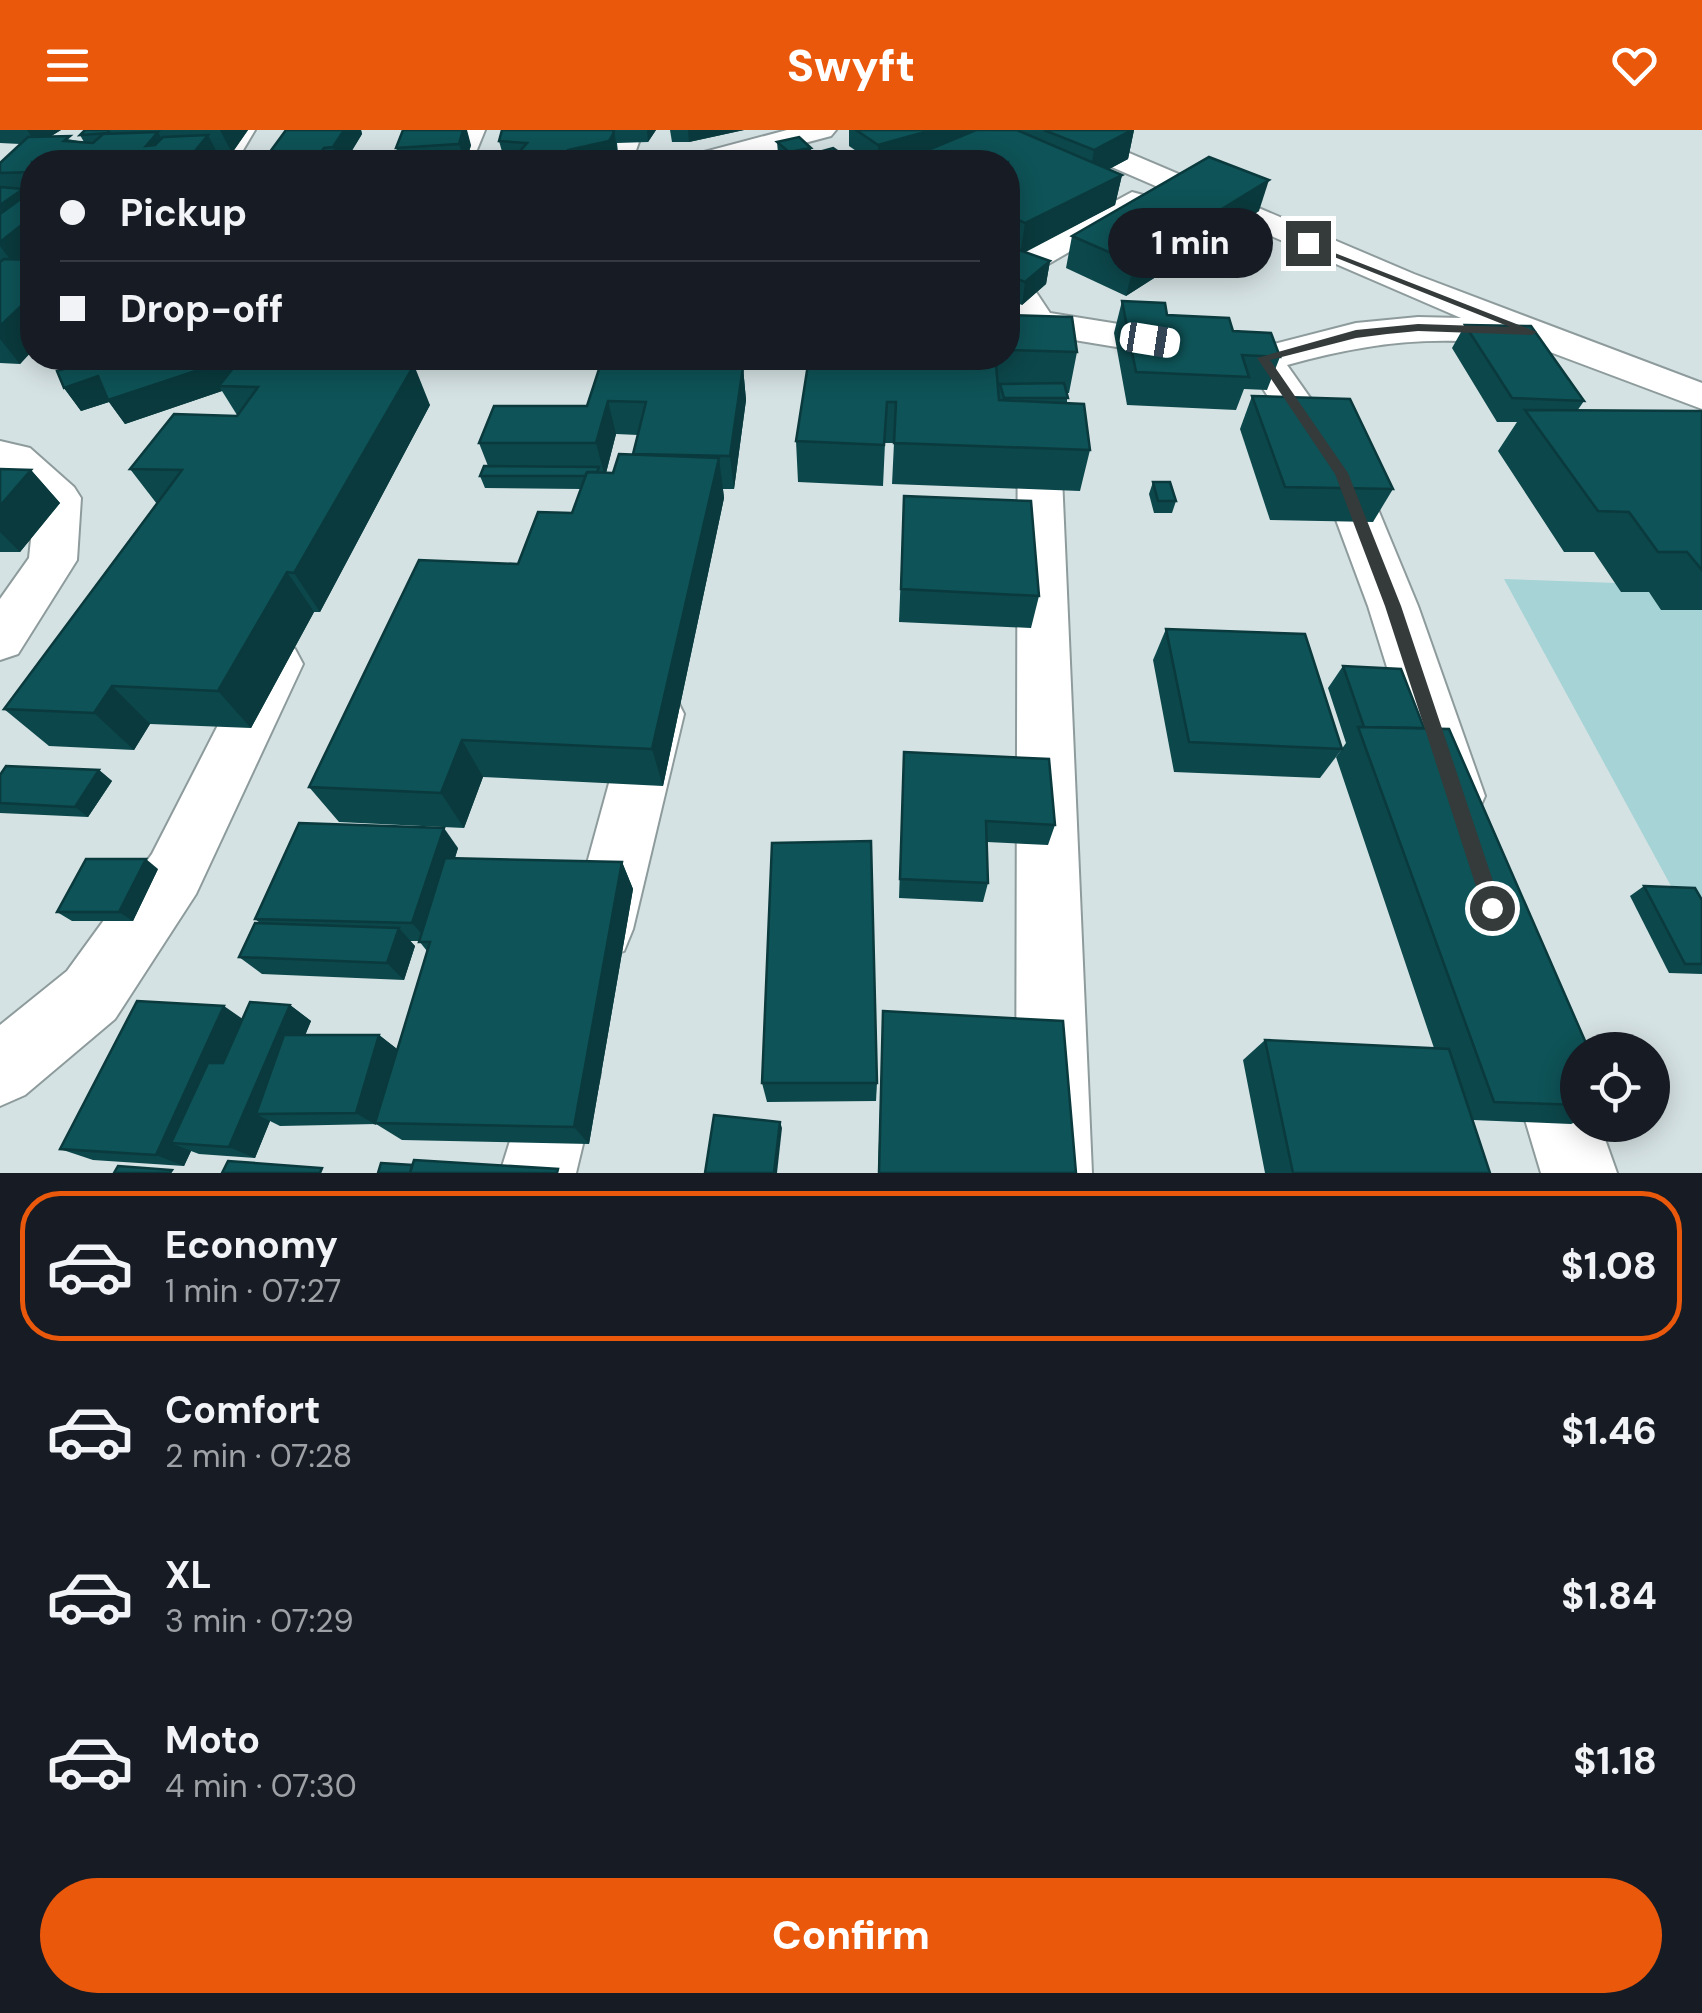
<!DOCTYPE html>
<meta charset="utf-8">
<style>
:root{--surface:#171b24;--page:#242831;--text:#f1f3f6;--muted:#9ea1a6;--line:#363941;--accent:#ea580c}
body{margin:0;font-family:"DM Sans",sans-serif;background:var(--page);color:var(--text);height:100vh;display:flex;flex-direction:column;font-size:38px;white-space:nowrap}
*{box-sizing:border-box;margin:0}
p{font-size:32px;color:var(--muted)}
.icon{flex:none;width:55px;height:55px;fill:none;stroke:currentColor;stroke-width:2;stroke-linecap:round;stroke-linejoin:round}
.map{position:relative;height:1043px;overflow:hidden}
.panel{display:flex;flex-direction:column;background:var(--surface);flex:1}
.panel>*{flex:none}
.guide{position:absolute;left:20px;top:20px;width:1000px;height:220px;border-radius:40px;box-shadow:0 5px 25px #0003;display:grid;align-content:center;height:220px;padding:0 40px;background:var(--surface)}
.fabs{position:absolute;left:1560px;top:902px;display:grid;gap:20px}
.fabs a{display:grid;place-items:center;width:110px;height:110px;border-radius:50%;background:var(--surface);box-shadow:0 5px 25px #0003;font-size:50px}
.end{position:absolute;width:45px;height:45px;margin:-22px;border:12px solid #353b3b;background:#fff;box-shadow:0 0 0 5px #fff}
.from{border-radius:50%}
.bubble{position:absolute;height:70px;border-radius:35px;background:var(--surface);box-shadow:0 5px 25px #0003;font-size:32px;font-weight:800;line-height:70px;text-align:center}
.car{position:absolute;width:30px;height:60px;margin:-30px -15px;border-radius:12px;box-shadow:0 0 8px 2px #0007;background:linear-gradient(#fff 24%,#345 0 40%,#fff 0 76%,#345 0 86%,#fff 0)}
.guide b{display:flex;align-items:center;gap:35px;height:95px;font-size:38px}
.guide b+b{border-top:2px solid var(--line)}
.guide i{width:25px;height:25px;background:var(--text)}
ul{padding:18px 0 0;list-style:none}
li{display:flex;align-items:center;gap:30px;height:150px;margin:0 20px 15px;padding:0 20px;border:5px solid transparent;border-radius:40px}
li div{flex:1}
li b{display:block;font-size:38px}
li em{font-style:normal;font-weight:800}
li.current{border-color:var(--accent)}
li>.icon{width:90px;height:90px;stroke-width:1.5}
.button{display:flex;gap:20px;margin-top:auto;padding:20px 40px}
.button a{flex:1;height:115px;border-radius:60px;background:var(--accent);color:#fff;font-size:40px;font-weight:800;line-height:115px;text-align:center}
header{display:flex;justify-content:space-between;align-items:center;height:130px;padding:0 40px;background:var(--accent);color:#fff;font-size:45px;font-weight:800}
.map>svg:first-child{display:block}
.green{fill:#a5d3d6}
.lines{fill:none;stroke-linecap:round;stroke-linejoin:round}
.minor-casing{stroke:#8e9b9c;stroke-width:4}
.minor{fill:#fff;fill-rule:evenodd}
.wall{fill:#0c474b;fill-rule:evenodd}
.shaded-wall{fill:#0a3a3d}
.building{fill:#0e5357;stroke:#0a3a3d;stroke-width:2.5}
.route{fill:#353b3b}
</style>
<header><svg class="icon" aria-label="menu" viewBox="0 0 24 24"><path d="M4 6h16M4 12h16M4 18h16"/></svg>Swyft<svg class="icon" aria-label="heart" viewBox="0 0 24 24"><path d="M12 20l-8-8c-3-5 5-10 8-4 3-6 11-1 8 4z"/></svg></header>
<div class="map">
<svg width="1702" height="1043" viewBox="0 0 1702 1043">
<rect width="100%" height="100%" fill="#d5e2e3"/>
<path class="green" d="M1504 449 1702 456V813Z"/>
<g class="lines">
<g class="minor-casing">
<g id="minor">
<path d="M225 0H255L236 32H206Z"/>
<path d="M455 0H485L472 32H442Z"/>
<path d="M613 0H643L632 32H602Z"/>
<path d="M787 0H836L831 6 733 32H685L689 26Z"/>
<path d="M1035 0H1075L1414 144 1702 253V279L1505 205C1492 214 1475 211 1459 211 1398 209 1345 219 1287 235L1363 343 1418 476 1485 666 1477 684 1456 692 1435 684 1427 666 1368 476 1319 344 1250 239 1056 207 1092 1043H1016L1018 192 1008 175V129L1132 62 1143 65 1148 72 1143 79 1026 147 1050 183 1262 217 1356 193 1418 187 1461 188 1040 6Z"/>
<path d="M0 311 30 318 74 357 81 368 77 430 18 524 0 530V469L29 428 35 372 0 339Z"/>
<path d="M276 513 295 519 303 534 196 764 115 889 25 965 0 976V895L67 841 152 724 257 519Z"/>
<path d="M656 561 676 568 684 584 633 799 624 821 601 830 578 821 569 799 628 584 636 568Z"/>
<path d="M1541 891 1566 901 1578 929V995H1600L1617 1043H1541L1506 926 1516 901Z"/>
<path d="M564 907 589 918 600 943 576 1043H500L539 918Z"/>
</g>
</g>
<use href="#minor" class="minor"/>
</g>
<g class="wall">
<path d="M0 0H61L51 6 84 12 80 5 85 0H248L232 23 217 24 222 32H32V121L23 130H27L26 128 32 122V221L20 234 0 233V33L20 14 0 13Z"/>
<path d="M286 0H361L362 4 345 32H265L264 30Z"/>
<path d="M403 0 471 15 466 32H401L396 18Z"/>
<path d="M502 0H656L648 12 617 13 619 32H505L499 11Z"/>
<path d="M670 0H744L689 12H672Z"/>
<path d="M849 0H1134L1128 29 1109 39 1122 45 1115 75 1024 122 1050 131 1046 154 1022 175 1008 169V32L914 26 892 32H872L849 16Z"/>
<path d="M777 12 811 18V24L853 32H783L786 31 778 23Z"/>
<path d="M1259 81 1126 166 1066 138 1072 106Z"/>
<path d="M1122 171 1167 185 1233 201 1280 227 1267 260 1244 259 1236 280 1127 275 1114 203Z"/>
<path d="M1008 173V185L1077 222 1069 263H1067V273L1090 320 1080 361 892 354 894 313H885L883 356 798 352 796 311 809 228H1008Z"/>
<path d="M1465 195 1584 271 1577 281H1702V480H1661L1649 462H1621L1594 422H1564L1498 321 1517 292H1497L1452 218Z"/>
<path d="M228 228 233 237 241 228H392L387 235 430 275 320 482H314L251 598 150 594 134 620 49 616 4 579 157 374 130 339 237 285 222 261 125 294 109 272 81 281 64 258Z"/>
<path d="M644 228H728L726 236 743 237 746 270 734 359H723L724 368 663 656 483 647 464 698 339 692 309 657 518 434 572 383 581 359 485 358 480 346 488 336 479 313 587 276 641 236ZM616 304 638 305 633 324 613 343H606Z"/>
<path d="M1252 266 1393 359 1373 392 1270 390 1240 299Z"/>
<path d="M0 339 31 340 60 373 20 422H0Z"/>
<path d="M1153 352 1176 371 1172 383H1154L1149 364Z"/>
<path d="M904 366 1039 466 1031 498 899 492Z"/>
<path d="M1166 499 1342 619 1320 648 1174 642 1153 530Z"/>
<path d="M1343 536 1424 598 1578 920V991L1571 994 1473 990 1490 1043H1265L1243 930 1265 910 1434 918 1336 627 1346 613 1328 558Z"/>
<path d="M904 622 1055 695 1048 715 987 712 988 753 983 772 899 768Z"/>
<path d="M99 640 112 651 88 687 0 683V645Z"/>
<path d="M458 718 455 728 622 732 633 759 589 1014 402 1010 376 994 280 996 270 991 255 1028 199 1024 191 1021 184 1036 93 1030 60 1019 243 889 290 875 311 891 305 905H379L397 919 427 821 419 811H410L415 816 404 850 262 844 239 827 260 793 255 789Z"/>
<path d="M158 739 133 791H72L57 782Z"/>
<path d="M1644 756 1702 770V844L1669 843 1630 766Z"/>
<path d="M883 881 1076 1043H878Z"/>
<path d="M762 953H877L876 971 767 972Z"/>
</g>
<g class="shaded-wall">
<path d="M27 0H61L37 15Z"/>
<path d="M220 0H248L232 23Z"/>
<path d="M344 0H361L362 4 345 32H339L333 17Z"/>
<path d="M463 0H467L471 15 466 32H465L459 14Z"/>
<path d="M614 0 619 32H566L568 20Z"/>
<path d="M647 0H656L648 12Z"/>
<path d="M688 0H744L689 12Z"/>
<path d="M932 0H973V9L892 32H878V15Z"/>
<path d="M1132 0H1134L1128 29 1089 50 1094 20Z"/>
<path d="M158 2 174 32 146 16Z"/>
<path d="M208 5 222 32H186Z"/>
<path d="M324 18 330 32H318L316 29Z"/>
<path d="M811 18V29L790 32 789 22Z"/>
<path d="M1122 45 1115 75 1020 125 1025 93Z"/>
<path d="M1269 50 1259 81 1126 166 1134 133Z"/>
<path d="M23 59 32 73 0 108V75Z"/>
<path d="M29 89 32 94V121L15 136 0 116V112Z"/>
<path d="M1050 131 1046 154 1022 175 1025 152Z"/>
<path d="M20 177 32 193V221L20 234 0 209V196Z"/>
<path d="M228 228 242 253 219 256 222 261 125 294 109 272 81 281 64 258 98 246Z"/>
<path d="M296 228H304L322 261 290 236Z"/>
<path d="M354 228H392L370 262Z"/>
<path d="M720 228H728L719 263 716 240Z"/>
<path d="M414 235 430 275 320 482 294 443Z"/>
<path d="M743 237 746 270 734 359 730 326Z"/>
<path d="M608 271 616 304 605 347 596 313Z"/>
<path d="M719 328 724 368 663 656 652 619Z"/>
<path d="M31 340 60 373 20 422 0 402V376Z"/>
<path d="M287 442 314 482 251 598 218 561Z"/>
<path d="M112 556 150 594 134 620 94 583Z"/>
<path d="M462 610 483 647 464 698 441 663Z"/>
<path d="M99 640 112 651 88 687 75 677Z"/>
<path d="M444 698 458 718 428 811 412 793Z"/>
<path d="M146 729 158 739 133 791 119 782Z"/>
<path d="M622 732 633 759 589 1014 574 997Z"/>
<path d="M399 798 415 816 404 850 387 833Z"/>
<path d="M290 875 311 891 273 984H256L270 991 255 1028 229 1017Z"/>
<path d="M224 876 247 892 194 1015 171 1013 191 1021 184 1036 156 1025Z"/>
<path d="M379 905 397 919 376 995 356 983Z"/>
<path d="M780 992 782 998 777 1043H774Z"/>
</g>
<g class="building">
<path d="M85 0H108L109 3 80 5Z"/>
<path d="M286 0H344L333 17 324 18 316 29 264 30Z"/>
<path d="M403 0H463L459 14 396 18Z"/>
<path d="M502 0H614L613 4 609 11 568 20 566 31 545 29 532 32H516L513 29 527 13 499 11Z"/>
<path d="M856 0H932L878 15Z"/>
<path d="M976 0H1017L1122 45 1025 93 1008 85V32H899Z"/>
<path d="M1044 0H1132L1094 20Z"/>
<path d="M158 2 146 16 155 15 163 7 208 5 186 32H32V42L0 43V33L28 7 70 6 64 11 93 13 103 4Z"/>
<path d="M799 7 811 18 789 22 777 12Z"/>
<path d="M833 18 853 32H783Z"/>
<path d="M1209 27 1269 50 1134 133 1072 106Z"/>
<path d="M0 57 23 59 0 75Z"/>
<path d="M22 68H32V89H29L0 112V84Z"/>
<path d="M1008 116 1050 131 1025 152 1008 145Z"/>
<path d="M4 129 32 130V177H20L0 196V132Z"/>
<path d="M1122 171 1165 173 1167 185 1229 188 1233 201 1271 203 1280 227 1242 225 1249 247 1136 242Z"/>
<path d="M1008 173V185L1072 187 1077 222 1008 220Z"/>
<path d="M1465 195 1531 196 1584 271 1512 268Z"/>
<path d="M99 228H227L229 230 108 270 98 246 64 258 57 241Z"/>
<path d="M241 228H296L290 236 414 235 294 443 287 442 218 561 112 556 94 583 4 579 182 340 130 339 174 284 237 286 258 257 219 256Z"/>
<path d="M644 228H720L717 236H641Z"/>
<path d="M809 228H871L870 229 996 234 999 270 1084 274 1090 320 894 313 896 272H887L884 315 796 311Z"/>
<path d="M600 236 743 237 730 326 633 324 646 272 608 271 596 313H479L494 276H587Z"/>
<path d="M1064 253 1068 268H1004L1000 254Z"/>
<path d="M1252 266 1350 269 1393 359 1285 357Z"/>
<path d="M1525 280 1702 281V440L1687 422H1658L1629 382 1598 381Z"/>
<path d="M619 324 719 328 652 619 462 610 441 663 309 657 419 430 518 434 538 382 572 383 587 342 613 343Z"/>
<path d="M484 336 599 337 597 342H587L585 346H480Z"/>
<path d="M0 339 31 340 0 376Z"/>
<path d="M1153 352H1170L1176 371H1158Z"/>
<path d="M904 366 1031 371 1039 466 901 459Z"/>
<path d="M1166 499 1305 504 1342 619 1189 612Z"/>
<path d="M1343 536 1401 539 1424 598 1364 597Z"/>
<path d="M1358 597 1449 599 1589 920H1578V975L1494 972Z"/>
<path d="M904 622 1049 629 1055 695 986 691 988 753 900 749Z"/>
<path d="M6 636 99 640 75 677 0 673V645Z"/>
<path d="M299 693 444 698 412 793 255 789Z"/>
<path d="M871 711 877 953H762L772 713Z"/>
<path d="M445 728 622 732 574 997 375 993 430 812H419Z"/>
<path d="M86 729H146L119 782H57Z"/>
<path d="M1644 756 1695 758 1702 770V834H1685Z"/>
<path d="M255 793 399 798 387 833 239 827Z"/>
<path d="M137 871 224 876 156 1025 60 1019Z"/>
<path d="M250 872 290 875 229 1017 171 1013 208 933H223Z"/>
<path d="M883 881 1063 891 1076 1043H879Z"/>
<path d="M284 905H379L356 983 256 984Z"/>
<path d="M1265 910 1449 919 1490 1043H1293Z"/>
<path d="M714 985 780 992 774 1043H705Z"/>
<path d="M414 1030 558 1039 557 1043H410Z"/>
<path d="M228 1031 322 1038 320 1043H222Z"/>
<path d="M381 1033 412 1035 410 1043H378Z"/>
<path d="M118 1036 172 1040 170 1043H114Z"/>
</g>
<path class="route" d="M1304 111 1537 202 1532 205 1418 201 1387 204 1356 208 1270 230 1348 343 1401 476 1502 778 1492 788 1483 778 1385 476 1335 344 1257 228 1356 200 1418 194 1510 197 1304 115Z"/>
</svg>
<div class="fabs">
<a><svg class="icon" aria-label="locate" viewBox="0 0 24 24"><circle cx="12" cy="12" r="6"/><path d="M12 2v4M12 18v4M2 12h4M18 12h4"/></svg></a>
</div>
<i class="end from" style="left:1492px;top:778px"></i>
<i class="end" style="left:1308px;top:113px"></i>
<div class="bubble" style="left:1108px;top:78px;width:165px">1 min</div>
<i class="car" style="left:1150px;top:210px;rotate:99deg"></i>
<div class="guide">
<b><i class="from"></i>Pickup</b>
<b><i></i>Drop-off</b>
</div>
</div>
<section class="panel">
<ul>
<li class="current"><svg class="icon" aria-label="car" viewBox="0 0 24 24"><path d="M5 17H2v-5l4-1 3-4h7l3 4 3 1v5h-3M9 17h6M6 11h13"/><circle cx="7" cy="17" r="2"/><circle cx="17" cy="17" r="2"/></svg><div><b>Economy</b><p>1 min · 07:27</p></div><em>$1.08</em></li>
<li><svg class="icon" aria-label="car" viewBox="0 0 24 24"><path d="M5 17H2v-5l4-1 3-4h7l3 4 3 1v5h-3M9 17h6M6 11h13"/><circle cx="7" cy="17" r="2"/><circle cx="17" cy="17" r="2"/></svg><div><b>Comfort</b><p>2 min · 07:28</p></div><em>$1.46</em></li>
<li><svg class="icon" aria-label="car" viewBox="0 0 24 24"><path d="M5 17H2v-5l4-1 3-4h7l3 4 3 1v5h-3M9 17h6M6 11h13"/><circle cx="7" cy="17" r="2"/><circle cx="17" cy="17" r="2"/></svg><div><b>XL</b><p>3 min · 07:29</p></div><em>$1.84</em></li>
<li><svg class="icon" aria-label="car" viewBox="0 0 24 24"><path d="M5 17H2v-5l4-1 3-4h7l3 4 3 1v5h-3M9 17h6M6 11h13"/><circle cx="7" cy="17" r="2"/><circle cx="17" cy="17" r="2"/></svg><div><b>Moto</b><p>4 min · 07:30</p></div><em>$1.18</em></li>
</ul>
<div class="button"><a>Confirm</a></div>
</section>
